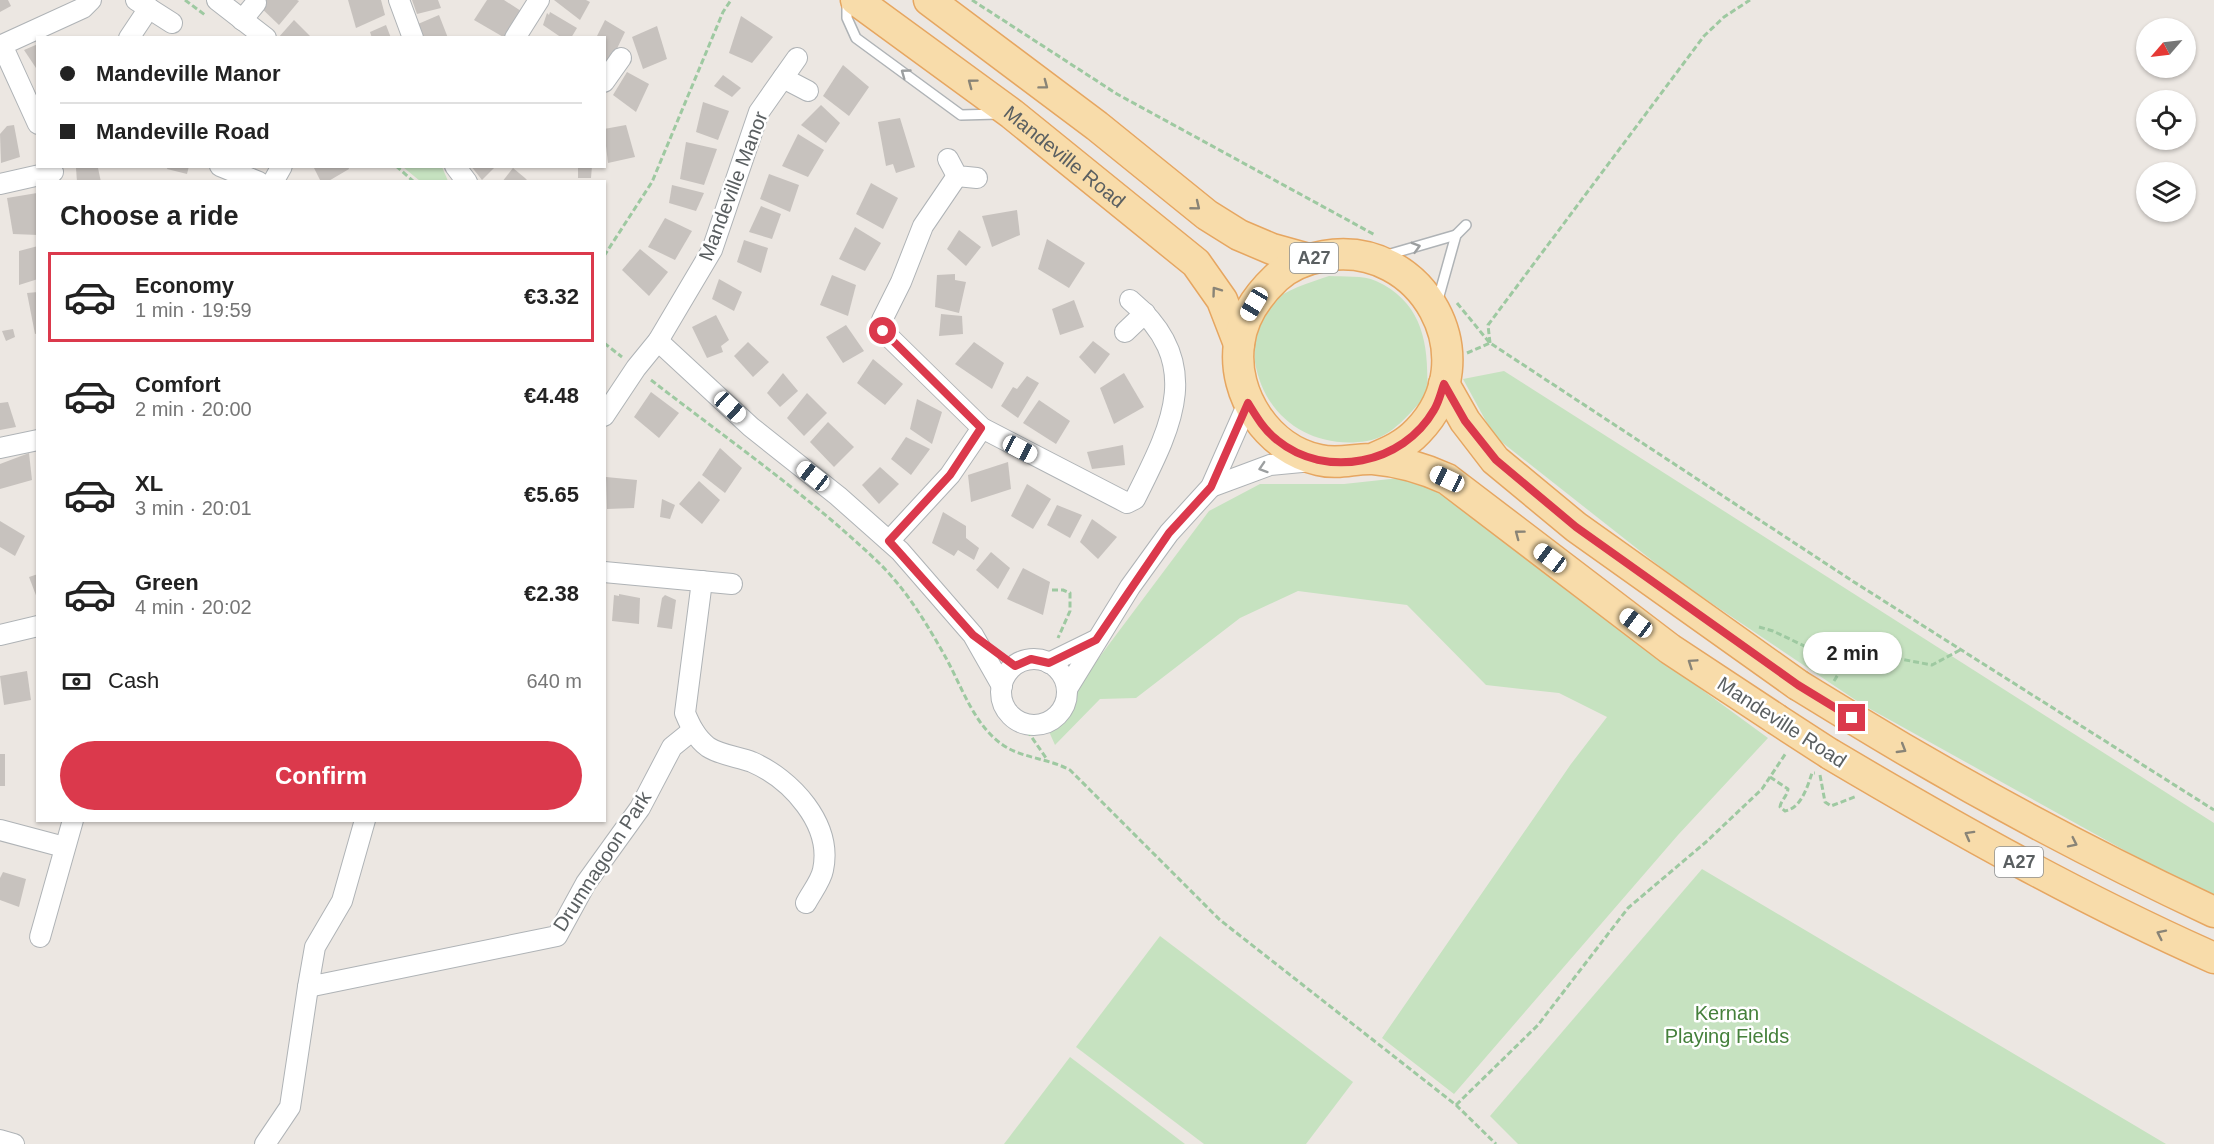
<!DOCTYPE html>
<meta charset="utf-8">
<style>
:root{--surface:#fff;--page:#f2f2f2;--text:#222;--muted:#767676;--line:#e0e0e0;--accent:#db394c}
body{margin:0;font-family:Helvetica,sans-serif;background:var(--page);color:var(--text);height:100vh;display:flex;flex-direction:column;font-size:22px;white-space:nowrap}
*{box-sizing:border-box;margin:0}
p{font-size:20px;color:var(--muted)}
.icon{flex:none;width:33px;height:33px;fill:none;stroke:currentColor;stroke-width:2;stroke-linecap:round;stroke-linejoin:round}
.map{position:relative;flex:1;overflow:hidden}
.sheet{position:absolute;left:36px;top:180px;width:570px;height:642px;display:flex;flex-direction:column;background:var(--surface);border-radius:0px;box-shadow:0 2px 4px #0004}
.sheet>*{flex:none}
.top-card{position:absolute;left:36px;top:36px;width:570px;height:132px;border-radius:0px;box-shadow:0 2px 4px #0004;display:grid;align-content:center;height:132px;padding:0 24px;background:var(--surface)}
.needle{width:39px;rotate:242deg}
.buttons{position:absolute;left:2136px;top:18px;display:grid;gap:12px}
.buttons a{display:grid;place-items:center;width:60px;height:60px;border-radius:50%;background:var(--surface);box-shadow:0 2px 4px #0004;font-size:30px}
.end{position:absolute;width:27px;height:27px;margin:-14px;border:8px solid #db394c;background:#fff;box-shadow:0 0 0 3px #fff}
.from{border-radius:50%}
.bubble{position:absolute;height:42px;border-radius:21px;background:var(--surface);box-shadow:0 2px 4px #0004;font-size:20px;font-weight:700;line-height:42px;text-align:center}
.car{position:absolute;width:18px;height:36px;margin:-18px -9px;border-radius:8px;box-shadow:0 0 4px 2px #0007;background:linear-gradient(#fff 24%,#345 0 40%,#fff 0 76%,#345 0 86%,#fff 0)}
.top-card b{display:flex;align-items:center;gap:21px;height:57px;font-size:22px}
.top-card b+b{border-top:2px solid var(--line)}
.top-card i{width:15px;height:15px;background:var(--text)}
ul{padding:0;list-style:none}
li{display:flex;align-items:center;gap:18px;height:90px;margin:0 12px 9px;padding:0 12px;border:3px solid transparent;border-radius:0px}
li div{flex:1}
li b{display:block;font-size:22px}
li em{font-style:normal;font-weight:700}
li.active{border-color:var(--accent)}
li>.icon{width:54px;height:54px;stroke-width:1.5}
h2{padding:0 24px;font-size:27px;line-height:72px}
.pay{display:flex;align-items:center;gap:15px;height:66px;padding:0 24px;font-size:22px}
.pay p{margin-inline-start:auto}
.action{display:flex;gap:12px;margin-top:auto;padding:12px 24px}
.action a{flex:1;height:69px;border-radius:36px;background:var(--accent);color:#fff;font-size:24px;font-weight:700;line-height:69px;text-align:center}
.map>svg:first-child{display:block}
.green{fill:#c6e2c0}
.building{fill:#c7c2be}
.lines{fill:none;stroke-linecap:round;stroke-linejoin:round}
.service-casing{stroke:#afb3b6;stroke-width:12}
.minor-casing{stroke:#afb3b6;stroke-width:22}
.primary-casing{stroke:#e6a661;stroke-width:33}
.path{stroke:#9ec9a1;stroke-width:3;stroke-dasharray:6 3;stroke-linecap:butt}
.service{stroke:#fff;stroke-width:9}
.minor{stroke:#fff;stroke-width:20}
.primary{stroke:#f8dcaa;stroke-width:30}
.primary-bridge-casing{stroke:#e6a661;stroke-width:33;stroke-linecap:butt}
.primary-bridge{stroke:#f8dcaa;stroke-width:30}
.oneway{stroke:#9c9fa0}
.oneway2{stroke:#898477}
.route{stroke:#db394c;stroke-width:8}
.labels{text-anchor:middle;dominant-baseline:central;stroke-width:5;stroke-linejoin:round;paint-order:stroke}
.shield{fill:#fff;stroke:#8c8f90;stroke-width:1.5}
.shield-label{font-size:18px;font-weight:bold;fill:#5a5f61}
.street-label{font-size:20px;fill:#5a5f61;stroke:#fff}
.park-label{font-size:20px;fill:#45803b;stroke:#fff}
</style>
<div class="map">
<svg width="2214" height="1144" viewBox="0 0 2214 1144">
<rect width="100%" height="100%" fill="#ece7e2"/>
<g class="green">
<path d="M403 167H442L448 181H420Z"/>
<path d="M1329 276C1343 277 1363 275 1376 281 1425 303 1429 348 1427 395 1410 412 1393 437 1367 441 1311 450 1264 417 1255 362 1253 347 1255 326 1263 313 1277 291 1306 284 1329 276Z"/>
<path d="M1504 371 2214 823V900L1863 705 1677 580 1494 436 1463 379Z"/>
<path d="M1427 475 1575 597 1768 738 1678 835 1454 1094 1382 1038 1571 764 1607 717 1559 693 1486 685 1407 605 1298 591 1240 618 1136 698 1100 699 1055 745 1047 727 1209 511 1260 484H1344Z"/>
<path d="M1702 869 2166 1144H1518L1490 1116Z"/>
<path d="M1160 936 1353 1082 1306 1144H1204L1076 1047Z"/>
<path d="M1070 1057 1185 1144H1004Z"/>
</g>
<g class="building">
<path d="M0 0H8L11 6 0 12Z"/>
<path d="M259 0H297L299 1 279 25 256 3Z"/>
<path d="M348 0H381L385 15 356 28Z"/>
<path d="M412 0H438L441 8 417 14Z"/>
<path d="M487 0H504L521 11 505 38 474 20Z"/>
<path d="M554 0H586L590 2 580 20Z"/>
<path d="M550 12 577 28 571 38H562L543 25 547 13 549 15Z"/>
<path d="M439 15 448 38H424L418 24Z"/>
<path d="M741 16 773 37 752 63 729 53Z"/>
<path d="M294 20 312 38H278Z"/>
<path d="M605 20 625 32 610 63 604 59V38H596Z"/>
<path d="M386 25 391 38H372L370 32Z"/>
<path d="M657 26 667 59 643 69 632 37Z"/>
<path d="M38 44V71L24 50Z"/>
<path d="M843 65 869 87 849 116 823 96Z"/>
<path d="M627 72 649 84 636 112 613 95Z"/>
<path d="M723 75 741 88 732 97 714 86Z"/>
<path d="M703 102 729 111 718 140 696 132Z"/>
<path d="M821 105 840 123 826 143 801 125Z"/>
<path d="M900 118 915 167 896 173 893 164 886 166 878 122Z"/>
<path d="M14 125 20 157 1 163 0 134 7 126Z"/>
<path d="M626 125 635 157 608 163 604 129Z"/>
<path d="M798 134 824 150 808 177 782 166Z"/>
<path d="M686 142 717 149 704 185 680 179Z"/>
<path d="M168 166H189L187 174 167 169Z"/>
<path d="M313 166H348L349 169 327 182H321Z"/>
<path d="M471 166H496L482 180Z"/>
<path d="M578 166H592L591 178H578Z"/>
<path d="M76 168H98L101 182H77Z"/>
<path d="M513 168 525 178 529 182H502Z"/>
<path d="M769 174 799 185 790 212 760 199Z"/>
<path d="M871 183 898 198 883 229 856 214Z"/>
<path d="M672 185 704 193 696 211 669 203Z"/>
<path d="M37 193 38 235 13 234 7 198Z"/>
<path d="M761 206 781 214 772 239 749 232Z"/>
<path d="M1017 210 1020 235 992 247 982 216Z"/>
<path d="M665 218 692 231 675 260 648 247Z"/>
<path d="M855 227 881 243 865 271 839 259Z"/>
<path d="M959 230 981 247 966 266 947 249Z"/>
<path d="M1047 239 1085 263 1069 288 1038 269Z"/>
<path d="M744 240 768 248 761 273 737 262Z"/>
<path d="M38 246V279L19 285V251Z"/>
<path d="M640 249 668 272 649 296 622 270Z"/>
<path d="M955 274V280L966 282 959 313 935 307 937 275Z"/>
<path d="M832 275 856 285 848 316 820 305Z"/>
<path d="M719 279 742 292 734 311 712 299Z"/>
<path d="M38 292V333L35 334 27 293Z"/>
<path d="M1074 300 1084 327 1060 335 1052 309Z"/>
<path d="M941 314 962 316 963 334 939 336Z"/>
<path d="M716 315 729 340 721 346 723 352 707 358 692 327Z"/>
<path d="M846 325 864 351 843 363 826 337Z"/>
<path d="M13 329 15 337 6 341 2 331Z"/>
<path d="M1093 341 1110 354 1095 374 1079 357Z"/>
<path d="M748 342 769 362 753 377 734 356Z"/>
<path d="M974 342 1004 363 992 389 955 364Z"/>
<path d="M873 359 903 384 885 405 857 383Z"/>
<path d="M783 373 798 391 780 407 767 393Z"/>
<path d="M1124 373 1144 407 1114 424 1100 388Z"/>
<path d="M1027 376 1039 383 1018 418 1001 406 1013 387 1017 389Z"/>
<path d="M651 392 679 413 659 438 634 417Z"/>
<path d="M807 393 827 413 804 436 787 418Z"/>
<path d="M917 399 942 412 932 444 910 429Z"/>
<path d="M1039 400 1070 421 1056 444 1023 423Z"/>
<path d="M8 402 16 427 0 430V403Z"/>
<path d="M828 422 854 447 834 467 810 442Z"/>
<path d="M906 437 930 449 911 475 891 459Z"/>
<path d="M1123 445 1125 465 1092 469 1087 452Z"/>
<path d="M720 448 742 468 725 493 702 475Z"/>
<path d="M29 453 32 480 0 489V464Z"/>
<path d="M1008 462 1011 489 971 502 968 475Z"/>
<path d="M880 467 899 484 879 504 862 485Z"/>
<path d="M606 477 637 480 634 508 607 509Z"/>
<path d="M699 481 720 500 702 524 679 504Z"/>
<path d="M1027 484 1051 499 1033 529 1011 516Z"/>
<path d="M662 499 675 505 670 519 660 517Z"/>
<path d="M1057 505 1082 515 1070 538 1047 525Z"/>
<path d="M943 512 966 526V538L979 548 974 560 958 550 954 556 932 543Z"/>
<path d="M1092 519 1117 537 1098 559 1080 542Z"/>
<path d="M0 521 25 536 15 556 0 547Z"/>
<path d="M991 552 1010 568 998 589 976 570Z"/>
<path d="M1023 568 1050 582 1043 615 1007 599Z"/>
<path d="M38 574V598H37L29 577Z"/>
<path d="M619 594 640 598 639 624 612 621 614 595 619 596Z"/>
<path d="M665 595 676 600 672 629 657 627 662 598Z"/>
<path d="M27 671 31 700 4 705 0 676Z"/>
<rect x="0" y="754" width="5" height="32"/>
<path d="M3 872 26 879 19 907 0 900V878Z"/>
</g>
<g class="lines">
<g class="service-casing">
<g id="service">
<path d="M847 2V18L856 38 961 115 998 114"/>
<path d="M1387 255 1456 235"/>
<path d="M1437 303 1456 235 1466 225"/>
</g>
</g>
<g class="minor-casing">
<g id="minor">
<path d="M136 0 172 23"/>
<path d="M217 0 266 38"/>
<path d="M399 0 413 38"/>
<path d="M242 20 256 3"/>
<path d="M129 38 149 8"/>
<path d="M515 38 539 0"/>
<path d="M783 78 808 91"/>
<path d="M604 82 621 58"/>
<path d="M38 124 2 45 83 8 91 0"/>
<path d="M948 159 957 176 977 178"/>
<path d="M220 166 259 182"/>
<path d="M455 166 467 182"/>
<path d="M957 176 923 226 901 282 882 320 883 331 982 428 1127 503 1135 499C1171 427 1206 363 1130 300"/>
<path d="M273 182 282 166"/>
<path d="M0 184 53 172"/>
<path d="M1125 332 1145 313"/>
<path d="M658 341 751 427 838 496 900 551 973 635 1002 686"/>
<path d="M604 416 636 368 658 341 712 250 759 112 797 58"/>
<path d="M0 448 38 440"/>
<path d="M1211 487 1270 465 1312 461"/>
<path d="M889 541 950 475 982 428"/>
<path d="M604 572 732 584"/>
<path d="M702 581 685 713C690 725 696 738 708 747 720 755 739 757 752 762 791 779 833 824 823 870 821 881 811 893 806 903"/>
<path d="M0 635 38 626"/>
<circle cx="1034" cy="692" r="33"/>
<path d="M1049 663 1096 640"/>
<path d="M1067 689 1130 587 1169 533 1211 487 1248 403"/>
<path d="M365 820 342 901 315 947 308 987 557 936 586 883 640 808 672 747 693 730"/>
<path d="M0 830 64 847"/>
<path d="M40 937 73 820"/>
<path d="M0 1140 14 1144"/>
<path d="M265 1144 290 1107 308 987"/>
</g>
</g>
<g class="primary-casing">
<g id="primary">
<path id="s1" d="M856 0 1012 114 1196 263 1222 300 1239 344"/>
<path d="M929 0 1097 126 1207 215 1239 235 1272 249 1308 259"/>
<path d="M1444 384 1465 421 1495 460 1576 527 1798 685"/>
<path d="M1372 459C1389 452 1405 445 1418 431 1488 359 1423 239 1324 256 1307 259 1289 266 1276 278 1257 296 1242 318 1239 344 1232 395 1268 449 1319 460 1340 465 1354 458 1373 459 1397 461 1425 469 1447 479L1670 649 1776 719"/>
<path d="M1852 718C1970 790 2090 854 2214 912"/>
<path d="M1830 754C1955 828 2081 899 2214 958"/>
</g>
</g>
<g class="path">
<path d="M185 0 205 15"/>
<path d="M972 0 1117 94 1375 235"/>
<path d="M396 166 414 182"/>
<path d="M604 256 652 182 723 12 731 0"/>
<path d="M1457 303 1489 342"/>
<path d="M604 343 622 357"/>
<path d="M1490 343 1488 325 1704 36 1724 17 1750 0"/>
<path d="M1467 353 1490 343 1854 582 2214 810"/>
<path d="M651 380C727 439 808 495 878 562 906 589 927 624 946 658 963 689 975 728 1006 747 1024 758 1050 759 1070 770L1220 920 1456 1105 1496 1144"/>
<path d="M1052 590H1063L1070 593V611L1058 638"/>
<path d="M1759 627 1773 631 1844 665"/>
<path d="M1834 681 1844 665 1879 655 1932 665 1960 650"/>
<path d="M1022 723 1046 758"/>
<path d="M1820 775 1825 802 1831 806 1857 796"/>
<path d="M1770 777 1788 789C1787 797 1781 800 1780 807L1785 811C1801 808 1807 788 1812 773H1815"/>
<path d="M1456 1105 1538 1025 1628 908 1706 842 1762 789 1786 753"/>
</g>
<use href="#service" class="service"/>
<use href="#minor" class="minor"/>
<use href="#primary" class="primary"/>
<g class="primary-bridge-casing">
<g id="primary-bridge">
<path d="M1798 685 1852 718"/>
<path d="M1776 719 1830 754"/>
</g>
</g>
<use href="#primary-bridge" class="primary-bridge"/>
</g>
<defs><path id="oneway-chevron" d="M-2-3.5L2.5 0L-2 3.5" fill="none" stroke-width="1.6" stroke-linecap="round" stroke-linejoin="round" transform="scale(1.5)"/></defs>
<g class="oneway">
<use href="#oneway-chevron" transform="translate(905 73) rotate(-144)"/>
<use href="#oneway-chevron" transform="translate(1416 247) rotate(-16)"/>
<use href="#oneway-chevron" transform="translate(1263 468) rotate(162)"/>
</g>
<g class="oneway2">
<use href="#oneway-chevron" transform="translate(972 83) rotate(-143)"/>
<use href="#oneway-chevron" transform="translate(1044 85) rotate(37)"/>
<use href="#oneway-chevron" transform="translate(1196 206) rotate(39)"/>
<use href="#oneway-chevron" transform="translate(1216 291) rotate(-126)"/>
<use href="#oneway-chevron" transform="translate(1519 534) rotate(-143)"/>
<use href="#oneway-chevron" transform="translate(1692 663) rotate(-146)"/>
<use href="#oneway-chevron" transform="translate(1902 749) rotate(31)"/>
<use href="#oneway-chevron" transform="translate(1969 835) rotate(-151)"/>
<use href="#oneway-chevron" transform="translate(2073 843) rotate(26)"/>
<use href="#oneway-chevron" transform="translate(2161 934) rotate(-154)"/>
</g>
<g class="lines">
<path class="route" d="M883 331 981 428 950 475 889 541 973 635 1015 666 1031 659 1049 663 1096 640 1169 533 1211 487 1248 403C1256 416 1264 430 1277 440 1326 480 1403 464 1434 410 1439 402 1441 392 1444 384L1465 421 1496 460 1576 527 1798 685 1852 718"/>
</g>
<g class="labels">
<g class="shield">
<rect x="1290" y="243" width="48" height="30" rx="4.5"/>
<rect x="1995" y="847" width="48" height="30" rx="4.5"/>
</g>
<g class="shield-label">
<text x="1314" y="258">A27</text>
<text x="2019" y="862">A27</text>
</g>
<g class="street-label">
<text stroke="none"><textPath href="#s1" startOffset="261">Mandeville Road</textPath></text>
<text transform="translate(733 186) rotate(-69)">Mandeville Manor</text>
<text transform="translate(1782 722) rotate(33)">Mandeville Road</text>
<text transform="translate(602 861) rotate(-57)">Drumnagoon Park</text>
</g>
<g class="park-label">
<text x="1727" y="1013">Kernan<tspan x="1727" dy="23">Playing Fields</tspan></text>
</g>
</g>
</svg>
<div class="buttons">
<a><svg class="needle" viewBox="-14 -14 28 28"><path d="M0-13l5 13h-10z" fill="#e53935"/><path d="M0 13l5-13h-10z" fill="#767676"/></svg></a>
<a><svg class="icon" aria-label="locate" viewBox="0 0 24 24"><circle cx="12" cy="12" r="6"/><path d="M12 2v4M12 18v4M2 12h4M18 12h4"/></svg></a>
<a><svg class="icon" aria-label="layers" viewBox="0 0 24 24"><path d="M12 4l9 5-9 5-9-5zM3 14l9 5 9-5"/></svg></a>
</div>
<i class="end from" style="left:883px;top:331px"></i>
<i class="end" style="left:1852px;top:718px"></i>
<div class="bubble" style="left:1803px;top:632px;width:99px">2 min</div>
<i class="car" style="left:1254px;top:304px;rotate:211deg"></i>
<i class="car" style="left:730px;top:407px;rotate:133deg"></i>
<i class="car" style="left:1020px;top:449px;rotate:118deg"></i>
<i class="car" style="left:813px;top:476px;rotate:308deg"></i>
<i class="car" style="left:1447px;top:479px;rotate:295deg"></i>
<i class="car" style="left:1550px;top:558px;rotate:307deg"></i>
<i class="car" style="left:1636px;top:623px;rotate:307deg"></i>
<div class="top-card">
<b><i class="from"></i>Mandeville Manor</b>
<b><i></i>Mandeville Road</b>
</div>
<section class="sheet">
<h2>Choose a ride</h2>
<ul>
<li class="active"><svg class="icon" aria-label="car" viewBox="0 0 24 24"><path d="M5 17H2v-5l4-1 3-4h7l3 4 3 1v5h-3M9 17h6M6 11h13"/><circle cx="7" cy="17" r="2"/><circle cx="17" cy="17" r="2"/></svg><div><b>Economy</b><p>1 min · 19:59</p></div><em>€3.32</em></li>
<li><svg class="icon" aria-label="car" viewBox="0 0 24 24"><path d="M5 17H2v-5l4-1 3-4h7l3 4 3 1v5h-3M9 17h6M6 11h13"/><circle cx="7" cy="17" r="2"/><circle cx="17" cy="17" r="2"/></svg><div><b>Comfort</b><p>2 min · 20:00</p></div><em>€4.48</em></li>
<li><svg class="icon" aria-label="car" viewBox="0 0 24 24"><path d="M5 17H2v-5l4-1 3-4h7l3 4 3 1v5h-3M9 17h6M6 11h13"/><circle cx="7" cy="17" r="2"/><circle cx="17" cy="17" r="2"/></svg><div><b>XL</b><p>3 min · 20:01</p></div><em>€5.65</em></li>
<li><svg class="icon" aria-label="car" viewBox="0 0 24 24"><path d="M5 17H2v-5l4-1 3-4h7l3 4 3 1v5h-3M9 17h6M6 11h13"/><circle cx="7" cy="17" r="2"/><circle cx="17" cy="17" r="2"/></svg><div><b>Green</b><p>4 min · 20:02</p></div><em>€2.38</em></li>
</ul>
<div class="pay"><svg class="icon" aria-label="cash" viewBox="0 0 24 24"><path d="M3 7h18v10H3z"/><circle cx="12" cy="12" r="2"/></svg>Cash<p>640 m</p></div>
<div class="action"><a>Confirm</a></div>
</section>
</div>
